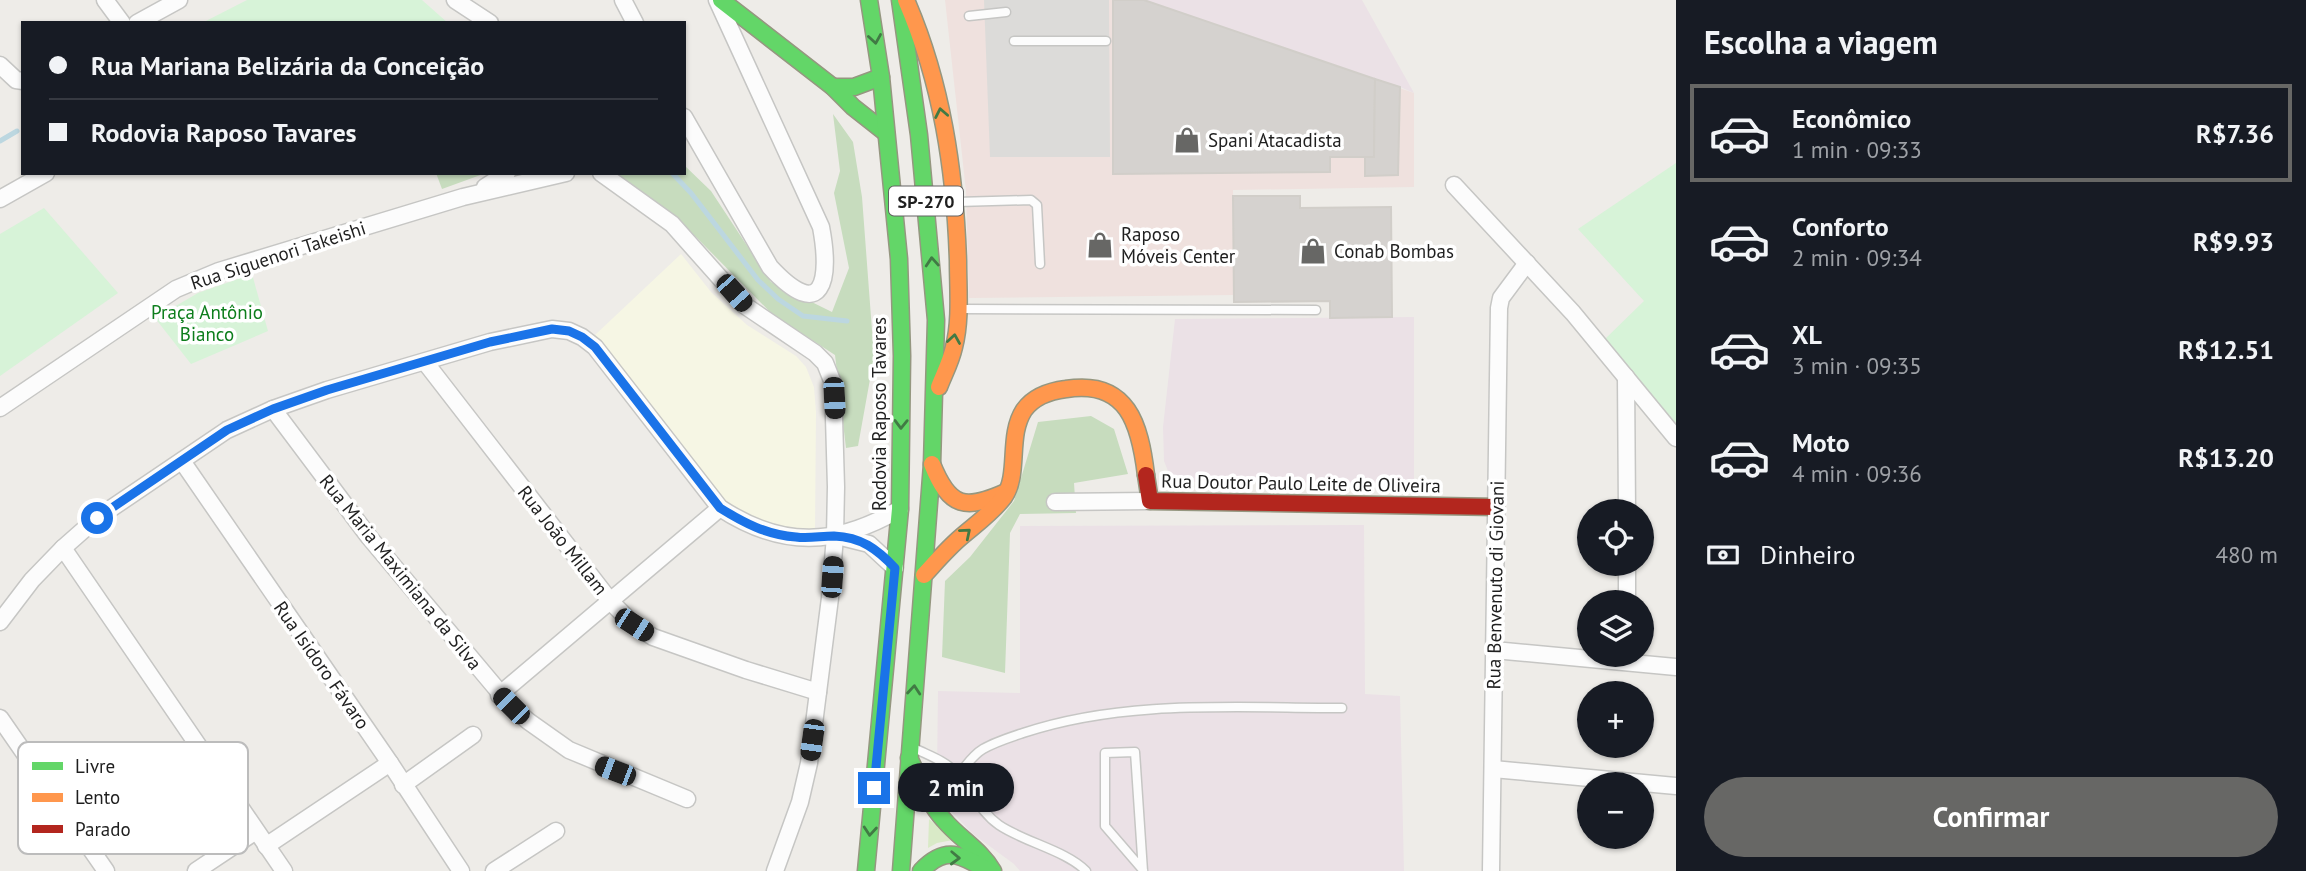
<!DOCTYPE html>
<html lang="pt">
<meta charset="utf-8">
<style>
:root{--surface:#171b24;--page:#20242c;--text:#f1f3f6;--muted:#9ea1a6;--line:#363941;--accent:#676765}
body{margin:0;font-family:"PT Sans",sans-serif;background:var(--page);color:var(--text);height:100vh;display:flex;flex-direction:column;font-size:26px;white-space:nowrap}
*{box-sizing:border-box;margin:0}
p{font-size:23px;color:var(--muted)}
.icon{flex:none;width:38px;height:38px;fill:none;stroke:currentColor;stroke-width:2;stroke-linecap:round;stroke-linejoin:round}
.map{position:relative;flex:1;overflow:hidden}
.details{display:flex;flex-direction:column;background:var(--surface);width:630px}
.details>*{flex:none}
.banner{position:absolute;left:21px;top:21px;width:665px;height:154px;border-radius:0px;box-shadow:0 2px 5px #0004;display:grid;align-content:center;height:154px;padding:0 28px;background:var(--surface)}
.fabs{position:absolute;left:1577px;top:499px;display:grid;gap:14px}
.fabs a{display:grid;place-items:center;width:77px;height:77px;border-radius:50%;background:var(--surface);box-shadow:0 2px 5px #0004;font-size:35px}
.end{position:absolute;width:32px;height:32px;margin:-16px;border:9px solid #1a73e8;background:#fff;box-shadow:0 0 0 4px #fff}
.from{border-radius:50%}
.bubble{position:absolute;height:49px;border-radius:24px;background:var(--surface);box-shadow:0 2px 5px #0004;font-size:23px;font-weight:700;line-height:49px;text-align:center}
.car{position:absolute;width:21px;height:42px;margin:-21px -10px;border-radius:9px;box-shadow:0 0 5px 2px #0007;background:linear-gradient(#222 24%,#8ab4d8 0 40%,#222 0 76%,#8ab4d8 0 86%,#222 0)}
.banner b{display:flex;align-items:center;gap:24px;height:66px;font-size:26px}
.banner b+b{border-top:2px solid var(--line)}
.banner i{width:18px;height:18px;background:var(--text)}
ul{padding:0;list-style:none}
li{display:flex;align-items:center;gap:21px;height:98px;margin:0 14px 10px;padding:0 14px;border:4px solid transparent;border-radius:0px}
li div{flex:1}
li b{display:block;font-size:26px}
li em{font-style:normal;font-weight:700}
li.active{border-color:var(--accent)}
li>.icon{width:63px;height:63px;stroke-width:1.5}
h2{padding:0 28px;font-size:32px;line-height:84px}
.pay{display:flex;align-items:center;gap:18px;height:77px;padding:0 28px;font-size:26px}
.pay p{margin-inline-start:auto}
.button{display:flex;gap:14px;margin-top:auto;padding:14px 28px}
.button a{flex:1;height:80px;border-radius:42px;background:var(--accent);color:#fff;font-size:28px;font-weight:700;line-height:80px;text-align:center}
main{display:flex;flex:1;min-height:0}
.map>svg:first-child{display:block}
.commercial{fill:#efe1de}
.industrial{fill:#ebe1e6}
.education{fill:#f6f6e4}
.religious{fill:#dcdbd9}
.grass{fill:#d9eac7}
.forest{fill:#c7dcbe}
.park{fill:#d7f3d8}
.lines{fill:none;stroke-linecap:round;stroke-linejoin:round}
.stream{stroke:#bcd7e0;stroke-width:5}
.building{fill:#d5d2cf;stroke:#d1cec9;stroke-width:2}
.lane-casing{stroke:#c6c6c4;stroke-width:11}
.street-casing{stroke:#c6c6c4;stroke-width:19}
.fast-casing{stroke:#959780;stroke-width:19}
.slow-casing{stroke:#959780;stroke-width:19}
.jam-casing{stroke:#959780;stroke-width:19}
.lane{stroke:#fcfcfc;stroke-width:8}
.street{stroke:#fcfcfc;stroke-width:16}
.fast{stroke:#63d668;stroke-width:16}
.slow{stroke:#ff974d;stroke-width:16}
.jam{stroke:#b3261e;stroke-width:16}
.oneway{stroke:#417a44}
.route{stroke:#1a73e8;stroke-width:9}
.labels{text-anchor:middle;dominant-baseline:central;stroke-width:7;stroke-linejoin:round;paint-order:stroke}
.shield{fill:#fff;stroke:#626262;stroke-width:2}
.shield-label{font-size:18px;font-weight:bold;fill:#1f1f1f}
.poi-label{font-size:19px;fill:#1f1f1f;stroke:#fff;text-anchor:start}
.street-label{font-size:19px;fill:#1f1f1f;stroke:#fff}
.park-label{font-size:19px;fill:#0d7e1c;stroke:#fff}
.key{fill:#fff;stroke:#bcbcbc;stroke-width:2}
.key-label{font-size:19px;fill:#1f1f1f}
</style>
<main>
<div class="map">
<svg width="1676" height="871" viewBox="0 0 1676 871">
<rect width="100%" height="100%" fill="#eeece8"/>
<path class="commercial" d="M945 0H1144L1414 93V187L1233 190 1234 295 969 298 966 191Z"/>
<g class="industrial">
<path d="M1144 0H1362L1414 93 1400 87Z"/>
<path d="M1414 317V483L1187 482 1175 478 1168 471 1164 461 1163 427 1175 319Z"/>
<path d="M1364 525 1365 694 1400 696 1404 871H1020L1014 864 973 834 948 808 937 774 938 691 1020 693V526Z"/>
</g>
<path class="education" d="M681 254 711 292 747 325 796 356 806 367 814 387 816 412 815 531 779 527 729 507 595 335Z"/>
<path class="religious" d="M984 0H1109L1110 157H990Z"/>
<path class="grass" d="M929 819 953 840 937 843 928 848Z"/>
<g class="forest">
<path d="M833 114 853 142 862 197 874 357 858 446 846 448 835 355 772 314 696 237 614 173H684V165L711 191 771 282 832 312 849 268 834 193 840 171Z"/>
<path d="M436 173H486L442 189Z"/>
<path d="M1091 416 1114 429 1128 474 1074 483 1076 513 1020 514 1010 533 1005 673 942 657 945 581 970 557 1014 501 1038 422Z"/>
</g>
<g class="park">
<path d="M247 0H422L448 23H202Z"/>
<path d="M1676 163V423L1604 340 1644 301 1578 229Z"/>
<path d="M44 208 118 293 0 376V234Z"/>
<path d="M252 274 268 331 191 364 155 318 198 293Z"/>
</g>
<g class="lines">
<g class="stream">
<path d="M0 141 17 131"/>
<path d="M672 173 691 193 758 280 778 299 803 316 847 321"/>
</g>
</g>
<g class="building">
<path d="M1113 0H1144L1375 79 1374 157H1330V172L1113 174Z"/>
<path d="M1375 79 1400 87 1398 175 1365 176V157H1374Z"/>
<path d="M1233 196H1300V208L1391 207 1392 317 1330 318V301L1234 302Z"/>
</g>
<g class="lines">
<g class="lane-casing">
<g id="lane">
<path d="M969 16 1006 12"/>
<path d="M1014 41H1106"/>
<path d="M957 202 1031 200 1037 205 1040 264"/>
<path d="M962 309 1316 310"/>
<path d="M916 749C928 755 945 761 954 771 971 788 979 811 999 825 1024 842 1067 851 1086 871"/>
<path d="M958 776C965 766 973 755 983 749 995 742 1011 737 1023 733 1125 699 1236 708 1342 708"/>
<path d="M1143 870 1105 826V753L1135 752 1143 871"/>
</g>
</g>
<g class="street-casing">
<g id="street">
<path d="M105 0 122 23"/>
<path d="M455 0 490 23"/>
<path d="M623 0 635 23"/>
<path d="M137 23 179 0"/>
<path d="M0 65 16 80 23 81"/>
<path d="M684 117 770 267C823 324 831 280 821 227L717 0"/>
<path d="M601 173 672 224 744 305 815 353 825 363 833 383 836 487 835 536 830 598 809 763 800 802 775 871"/>
<path d="M1454 185 1573 313 1676 438"/>
<path d="M485 187 507 173"/>
<path d="M0 199 46 173"/>
<path d="M425 362 611 602 634 625 653 637 746 670 818 692"/>
<path d="M1626 377 1627 511"/>
<path d="M0 408 176 289 219 271 463 197 566 173"/>
<path d="M273 409 369 537 511 706 528 721 569 750 687 799"/>
<path d="M182 461 390 763 461 871"/>
<path d="M1055 502 1150 501"/>
<path d="M841 537 869 544 895 568"/>
<path d="M63 548 284 871"/>
<path d="M1627 564V602"/>
<path d="M0 622 32 580 63 548 97 518 227 430 273 409 327 390 490 342 552 329 569 331 582 337 595 347 720 508C783 549 836 546 900 509"/>
<path d="M1494 650 1676 667"/>
<path d="M499 695 720 508"/>
<path d="M0 718 106 871"/>
<path d="M1493 769 1676 786"/>
<path d="M403 785 473 735"/>
<path d="M266 846 390 763"/>
<path d="M196 871 256 831"/>
<path d="M494 871 556 831"/>
<path d="M1491 871 1499 308 1501 298 1527 263"/>
</g>
</g>
<g class="fast-casing">
<g id="fast">
<path d="M721 0 833 87 853 107 886 133"/>
<path d="M900 0 919 135 936 320 932 464 901 871"/>
<path d="M833 87H854L881 77"/>
<path d="M909 758C920 779 928 803 944 820 960 839 980 849 993 871"/>
<path d="M866 871 900 509 902 356 899 259 881 77 869 0"/>
<path d="M921 871C948 843 962 857 989 871"/>
</g>
</g>
<g class="slow-casing">
<g id="slow">
<path d="M906 0C942 83 955 171 958 261 958 289 961 320 954 347 951 361 944 374 939 387"/>
<path d="M932 464C950 509 966 510 1006 492"/>
<path d="M924 575C936 562 948 548 961 537 976 524 992 513 1004 497 1020 474 1007 436 1024 410 1034 396 1050 391 1066 389 1128 379 1140 425 1146 475"/>
</g>
</g>
<g class="jam-casing">
<path id="jam" d="M1146 475 1150 501 1496 507"/>
</g>
<use href="#lane" class="lane"/>
<use href="#street" class="street"/>
<use href="#fast" class="fast"/>
<use href="#slow" class="slow"/>
<use href="#jam" class="jam"/>
</g>
<defs><path id="oneway-chevron" d="M-2-3.5L2.5 0L-2 3.5" fill="none" stroke-width="1.6" stroke-linecap="round" stroke-linejoin="round" transform="scale(1.75)"/></defs>
<g class="oneway">
<use href="#oneway-chevron" transform="translate(875 39) rotate(81)"/>
<use href="#oneway-chevron" transform="translate(941 113) rotate(-101)"/>
<use href="#oneway-chevron" transform="translate(932 262) rotate(-94)"/>
<use href="#oneway-chevron" transform="translate(954 339) rotate(-81)"/>
<use href="#oneway-chevron" transform="translate(901 424) rotate(91)"/>
<use href="#oneway-chevron" transform="translate(966 533) rotate(-40)"/>
<use href="#oneway-chevron" transform="translate(914 690) rotate(-85)"/>
<use href="#oneway-chevron" transform="translate(870 831) rotate(95)"/>
<use href="#oneway-chevron" transform="translate(955 858) rotate(2)"/>
</g>
<g class="lines">
<path class="route" d="M97 518 227 430 273 409 327 390 490 342 552 329 569 331 582 337 595 347 720 508C744 523 767 535 796 537 808 539 821 536 834 536 861 537 877 549 895 568L874 788"/>
</g>
<defs>
<g id="shop-bare" transform="scale(2.1)"><path d="M-5-2.5h2.3a2.7 3.5 0 0 1 5.4 0H5L5.5 6h-11ZM-1.5-2.5h3a1.5 2.3 0 0 0-3 0Z" fill="#676765" stroke="#fff" stroke-width="2.5" paint-order="stroke"/></g>
</defs>
<g fill-rule="evenodd">
<use href="#shop-bare" x="1187" y="140"/>
<use href="#shop-bare" x="1100" y="245"/>
<use href="#shop-bare" x="1313" y="251"/>
</g>
<g class="labels">
<rect class="shield" x="889" y="186.5" width="74" height="29" rx="5"/>
<g class="shield-label">
<text x="926" y="201">SP-270</text>
</g>
<g class="poi-label">
<text x="1208" y="140">Spani Atacadista</text>
<text x="1121" y="234">Raposo<tspan x="1121" dy="22">Móveis Center</tspan></text>
<text x="1334" y="251">Conab Bombas</text>
</g>
<g class="street-label">
<text transform="translate(278 255) rotate(-18)">Rua Siguenori Takeishi</text>
<text transform="translate(879 414) rotate(-90)">Rodovia Raposo Tavares</text>
<text transform="translate(1301 483) rotate(1)">Rua Doutor Paulo Leite de Oliveira</text>
<text transform="translate(563 540) rotate(52)">Rua João Millam</text>
<text transform="translate(401 572) rotate(51)">Rua Maria Maximiana da Silva</text>
<text transform="translate(1495 585) rotate(-89)">Rua Benvenuto di Giovani</text>
<text transform="translate(322 665) rotate(55)">Rua Isidoro Fávaro</text>
</g>
<g class="park-label">
<text x="207" y="312">Praça Antônio<tspan x="207" dy="22">Bianco</tspan></text>
</g>
</g>
<rect x="18" y="742" width="230" height="112" rx="10" class="key"/>
<rect x="32" y="762" width="31" height="8" fill="#63d668"/>
<rect x="32" y="793" width="31" height="9" fill="#ff974d"/>
<rect x="32" y="825" width="31" height="8" fill="#b3261e"/>
<g class="key-label">
<text x="75" y="773">Livre</text>
<text x="75" y="804">Lento</text>
<text x="75" y="836">Parado</text>
</g>
</svg>
<div class="fabs">
<a><svg class="icon" aria-label="locate" viewBox="0 0 24 24"><circle cx="12" cy="12" r="6"/><path d="M12 2v4M12 18v4M2 12h4M18 12h4"/></svg></a>
<a><svg class="icon" aria-label="layers" viewBox="0 0 24 24"><path d="M12 4l9 5-9 5-9-5zM3 14l9 5 9-5"/></svg></a>
<a>+</a>
<a>−</a>
</div>
<i class="end from" style="left:97px;top:518px"></i>
<i class="end" style="left:874px;top:788px"></i>
<div class="bubble" style="left:898px;top:763px;width:116px">2 min</div>
<i class="car" style="left:734px;top:293px;rotate:138deg"></i>
<i class="car" style="left:834px;top:398px;rotate:177deg"></i>
<i class="car" style="left:832px;top:577px;rotate:4deg"></i>
<i class="car" style="left:634px;top:625px;rotate:123deg"></i>
<i class="car" style="left:511px;top:706px;rotate:315deg"></i>
<i class="car" style="left:812px;top:740px;rotate:188deg"></i>
<i class="car" style="left:615px;top:771px;rotate:291deg"></i>
<div class="banner">
<b><i class="from"></i>Rua Mariana Belizária da Conceição</b>
<b><i></i>Rodovia Raposo Tavares</b>
</div>
</div>
<section class="details">
<h2>Escolha a viagem</h2>
<ul>
<li class="active"><svg class="icon" aria-label="car" viewBox="0 0 24 24"><path d="M5 17H2v-5l4-1 3-4h7l3 4 3 1v5h-3M9 17h6M6 11h13"/><circle cx="7" cy="17" r="2"/><circle cx="17" cy="17" r="2"/></svg><div><b>Econômico</b><p>1 min · 09:33</p></div><em>R$7.36</em></li>
<li><svg class="icon" aria-label="car" viewBox="0 0 24 24"><path d="M5 17H2v-5l4-1 3-4h7l3 4 3 1v5h-3M9 17h6M6 11h13"/><circle cx="7" cy="17" r="2"/><circle cx="17" cy="17" r="2"/></svg><div><b>Conforto</b><p>2 min · 09:34</p></div><em>R$9.93</em></li>
<li><svg class="icon" aria-label="car" viewBox="0 0 24 24"><path d="M5 17H2v-5l4-1 3-4h7l3 4 3 1v5h-3M9 17h6M6 11h13"/><circle cx="7" cy="17" r="2"/><circle cx="17" cy="17" r="2"/></svg><div><b>XL</b><p>3 min · 09:35</p></div><em>R$12.51</em></li>
<li><svg class="icon" aria-label="car" viewBox="0 0 24 24"><path d="M5 17H2v-5l4-1 3-4h7l3 4 3 1v5h-3M9 17h6M6 11h13"/><circle cx="7" cy="17" r="2"/><circle cx="17" cy="17" r="2"/></svg><div><b>Moto</b><p>4 min · 09:36</p></div><em>R$13.20</em></li>
</ul>
<div class="pay"><svg class="icon" aria-label="cash" viewBox="0 0 24 24"><path d="M3 7h18v10H3z"/><circle cx="12" cy="12" r="2"/></svg>Dinheiro<p>480 m</p></div>
<div class="button"><a>Confirmar</a></div>
</section>
</main>
